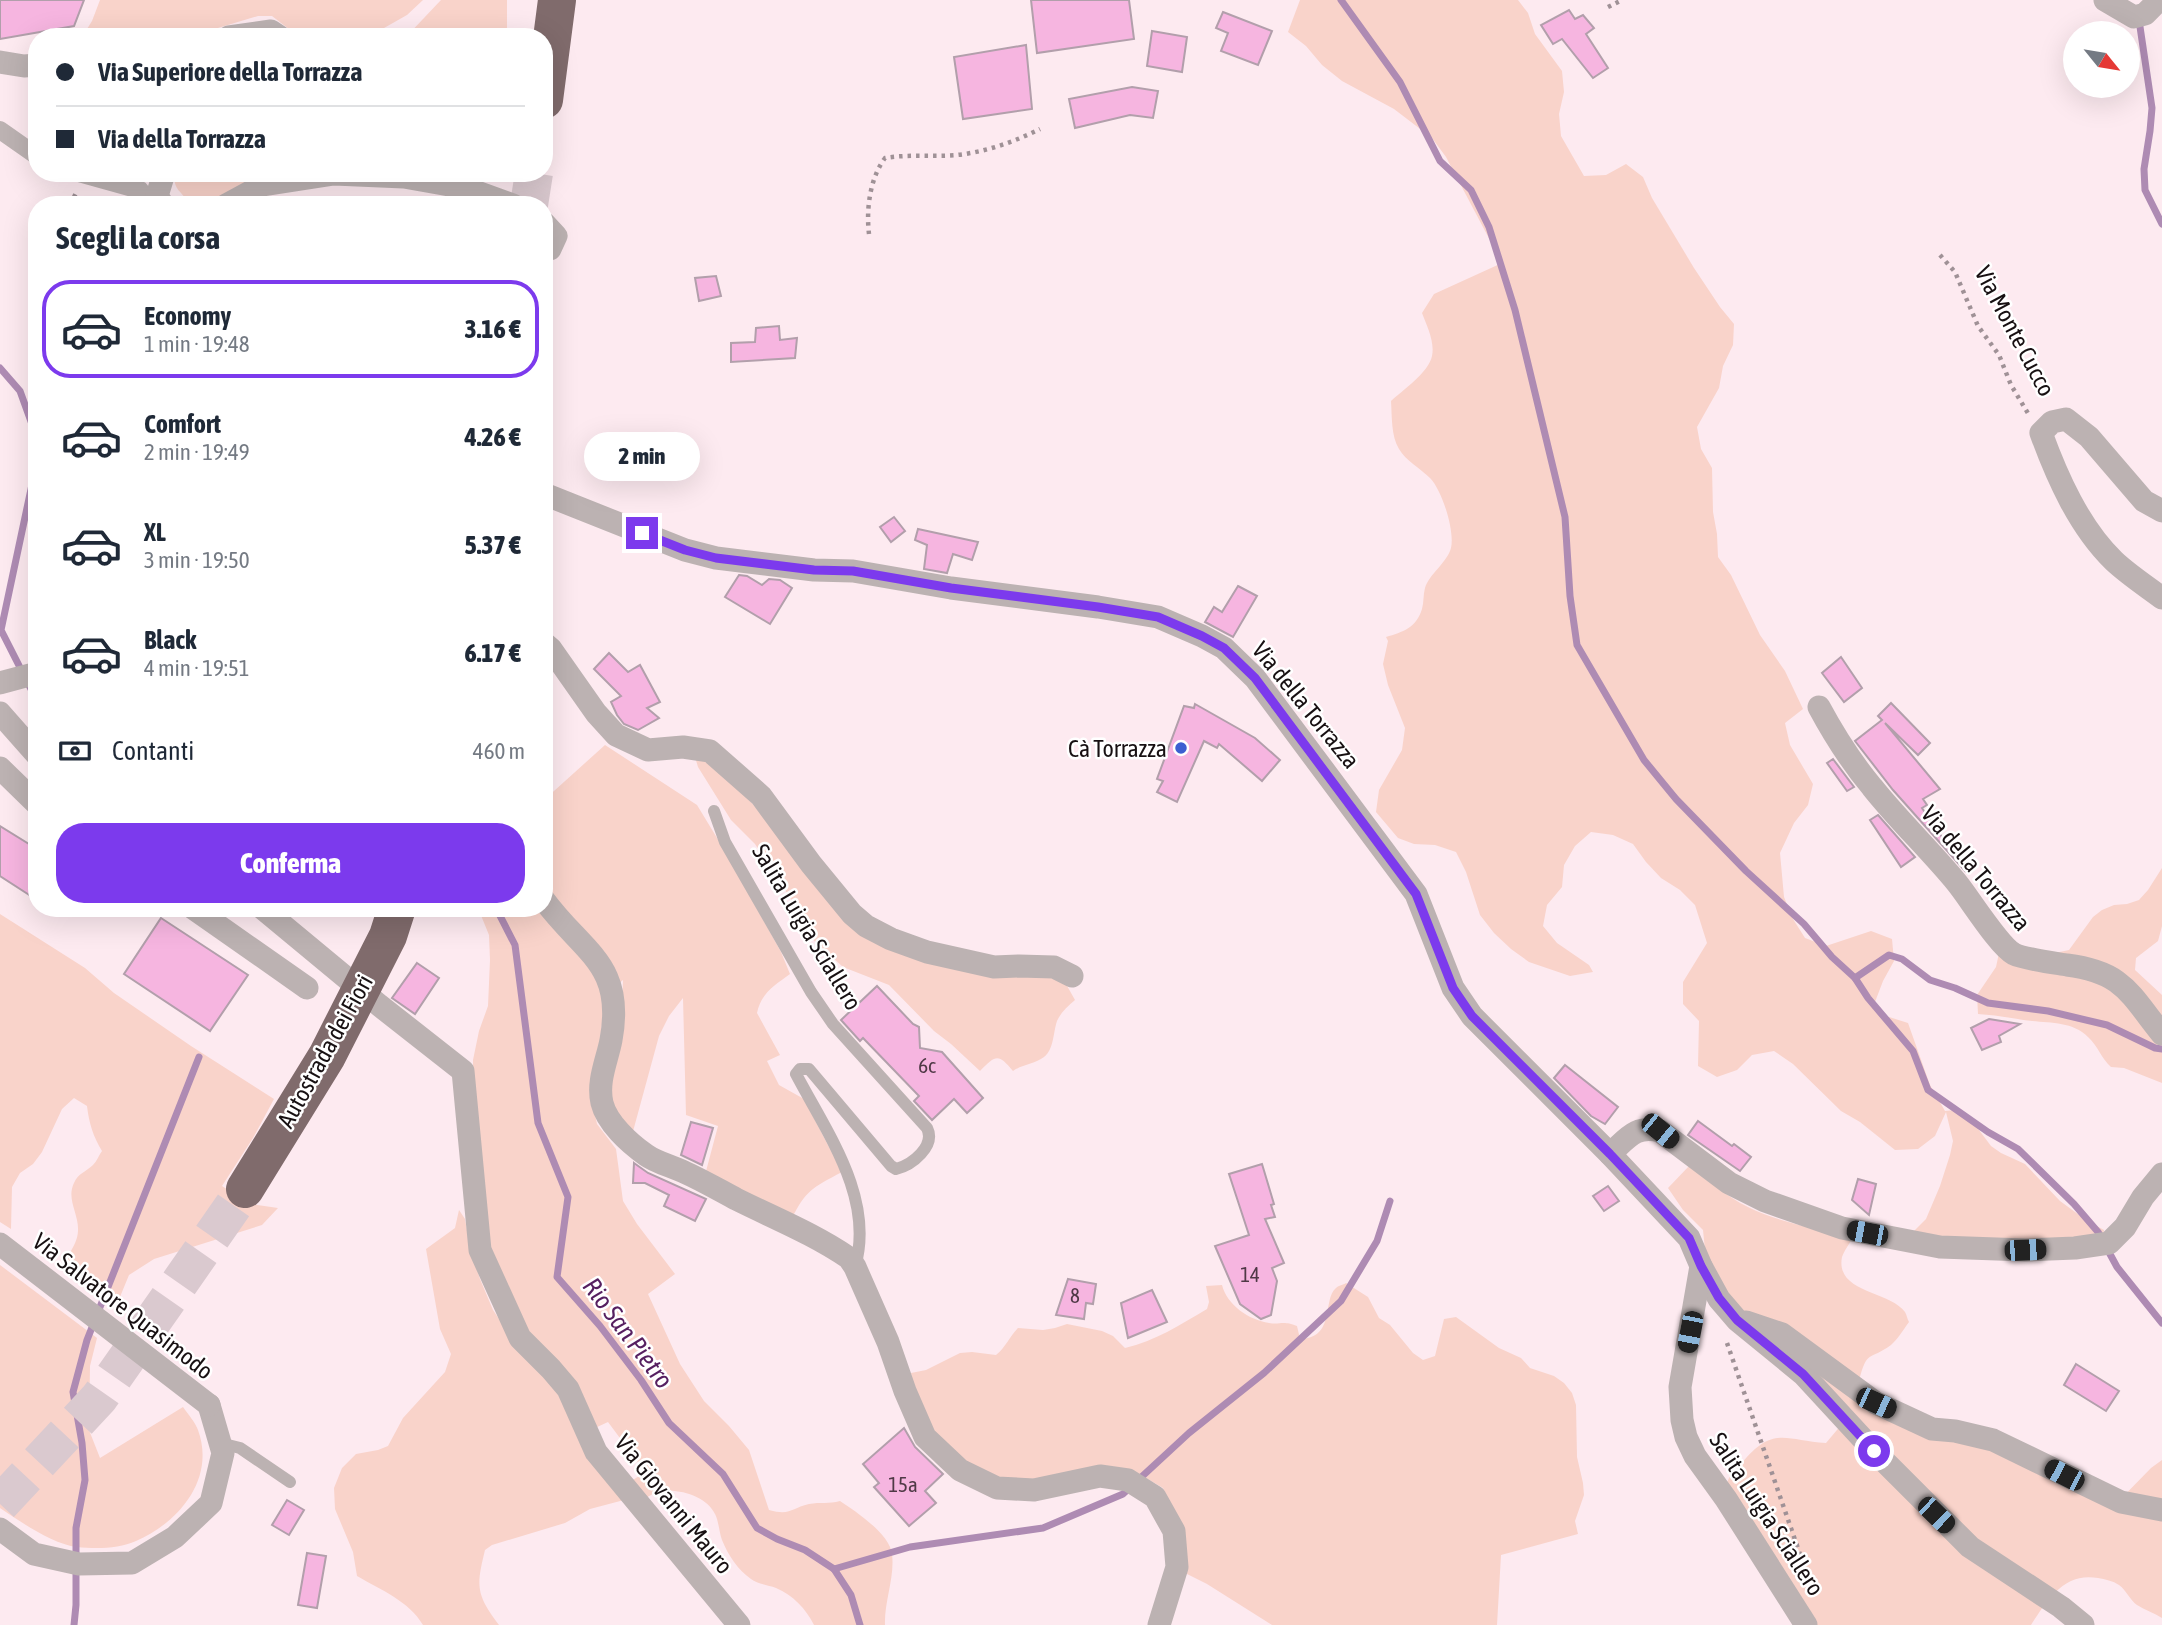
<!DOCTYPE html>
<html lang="it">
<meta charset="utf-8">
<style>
:root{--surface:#fff;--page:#f2f2f3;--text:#1f2937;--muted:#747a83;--line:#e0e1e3;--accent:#7c3aed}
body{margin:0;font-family:"Asap Condensed",sans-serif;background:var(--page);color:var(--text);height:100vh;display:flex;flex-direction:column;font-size:26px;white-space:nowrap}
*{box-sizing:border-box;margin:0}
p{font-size:23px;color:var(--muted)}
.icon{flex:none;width:38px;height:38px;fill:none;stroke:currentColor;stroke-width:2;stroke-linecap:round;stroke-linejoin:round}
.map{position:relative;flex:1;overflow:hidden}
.side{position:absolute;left:28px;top:196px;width:525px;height:721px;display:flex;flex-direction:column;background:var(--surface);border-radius:28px;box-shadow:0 7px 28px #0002}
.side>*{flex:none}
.banner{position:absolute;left:28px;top:28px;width:525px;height:154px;border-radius:28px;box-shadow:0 7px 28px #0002;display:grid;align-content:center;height:154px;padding:0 28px;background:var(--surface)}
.needle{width:46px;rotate:120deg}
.fabs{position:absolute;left:2063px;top:21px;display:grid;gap:14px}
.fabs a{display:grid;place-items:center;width:77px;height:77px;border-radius:50%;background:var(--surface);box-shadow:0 7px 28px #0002;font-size:35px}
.end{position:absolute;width:32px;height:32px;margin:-16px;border:9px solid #7c3aed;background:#fff;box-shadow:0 0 0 4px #fff}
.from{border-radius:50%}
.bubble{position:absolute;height:49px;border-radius:24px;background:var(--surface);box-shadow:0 7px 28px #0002;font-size:23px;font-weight:800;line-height:49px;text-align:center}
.car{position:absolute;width:21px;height:42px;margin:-21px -10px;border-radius:9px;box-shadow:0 0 5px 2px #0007;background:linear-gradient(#222 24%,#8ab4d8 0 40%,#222 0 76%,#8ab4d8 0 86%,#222 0)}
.banner b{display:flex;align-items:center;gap:24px;height:66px;font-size:26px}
.banner b+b{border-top:2px solid var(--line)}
.banner i{width:18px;height:18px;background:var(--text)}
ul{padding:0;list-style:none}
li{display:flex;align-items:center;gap:21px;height:98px;margin:0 14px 10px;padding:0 14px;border:4px solid transparent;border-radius:28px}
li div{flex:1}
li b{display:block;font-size:26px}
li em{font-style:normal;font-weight:800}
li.active{border-color:var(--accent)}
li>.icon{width:63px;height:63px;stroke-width:1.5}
h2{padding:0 28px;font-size:32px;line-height:84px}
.pay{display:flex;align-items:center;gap:18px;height:77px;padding:0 28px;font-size:26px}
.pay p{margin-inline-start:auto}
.cta{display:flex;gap:14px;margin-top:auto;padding:14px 28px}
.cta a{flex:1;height:80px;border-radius:28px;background:var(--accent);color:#fff;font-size:28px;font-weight:800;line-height:80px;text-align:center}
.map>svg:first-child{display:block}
.green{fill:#f9d3ca}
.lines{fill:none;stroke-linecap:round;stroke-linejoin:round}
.stream{stroke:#ae8bb3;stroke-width:7}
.building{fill:#f6b5e0;stroke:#b29fab;stroke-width:2}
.motorway-tunnel{stroke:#dac9cf;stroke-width:38;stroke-dasharray:38 19;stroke-linecap:butt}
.path{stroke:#9f9196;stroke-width:4.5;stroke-dasharray:3.5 5;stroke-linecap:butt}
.service{stroke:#bcb2b2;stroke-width:12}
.pedestrian{stroke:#bcb2b2;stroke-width:18}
.minor{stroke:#bcb2b2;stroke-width:23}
.motorway{stroke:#806b6c;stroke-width:38}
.minor-bridge{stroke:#bcb2b2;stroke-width:23}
.motorway-bridge{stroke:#806b6c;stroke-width:38}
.route{stroke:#7c3aed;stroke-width:9}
.poi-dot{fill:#3c5fd1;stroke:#fff;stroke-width:2.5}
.labels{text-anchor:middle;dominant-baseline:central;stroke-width:5;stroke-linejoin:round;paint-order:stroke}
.number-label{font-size:21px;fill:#4f3946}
.street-label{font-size:24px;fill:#171012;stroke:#fff}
.poi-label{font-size:24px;fill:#171012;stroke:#fff;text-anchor:end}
.water-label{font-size:26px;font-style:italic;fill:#561f60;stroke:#fff}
</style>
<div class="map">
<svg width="2162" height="1625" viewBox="0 0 2162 1625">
<rect width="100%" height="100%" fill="#fdeaf0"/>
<g class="green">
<path d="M100 0H423L407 15 377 32 352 36H298L272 16H258L188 37H82L92 21Z"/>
<path d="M441 0H507V37H406Z"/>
<path d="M1300 0H1518L1528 13 1535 34 1562 71 1564 92 1559 114 1561 136 1584 176 1606 175 1626 164 1643 177 1652 198 1694 268 1720 307 1734 324 1733 345 1723 366 1719 388 1697 427 1701 449 1712 468 1713 512 1717 534 1718 557 1731 575 1760 635 1785 671 1803 709 1785 723 1790 745 1813 784 1808 805 1794 823 1780 853 1784 897 1793 919 1805 938 1826 946 1871 931 1892 939 1894 961 1883 981 1875 1002 1886 1016 1908 1023 1930 1085 1945 1111 1955 1110 1976 1126 1991 1146 2001 1153 2025 1164 2060 1201 2086 1220 2104 1230 2103 1237 2011 1243 1910 1235 1926 1219 1940 1186 1950 1155 1953 1141 1946 1112 1935 1136 1918 1149 1895 1150 1860 1122 1841 1111 1793 1064 1774 1051 1752 1055 1737 1070 1717 1077 1698 1066 1699 1021 1683 1004V982L1707 943 1695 905 1680 890 1661 878 1646 862 1633 844 1613 835 1591 832 1575 846 1564 865 1562 887 1547 905 1543 926 1557 943 1589 965 1593 972 1570 976 1529 962 1511 949 1494 933 1480 915 1466 872 1456 852 1435 845 1414 844 1398 838 1376 812 1379 790 1402 750 1405 728 1388 685 1383 664 1388 641 1386 637C1403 632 1416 628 1422 609 1424 602 1423 595 1425 588 1429 574 1447 563 1451 548 1455 531 1442 490 1430 478 1420 468 1406 461 1399 449 1391 436 1392 416 1391 401 1402 391 1429 372 1432 356 1435 342 1427 326 1422 313L1434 294 1502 263 1446 157 1432 138 1394 109 1342 81 1322 65 1306 46 1288 32Z"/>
<path d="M176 173H276C259 181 216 206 199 204 190 204 186 199 181 193 175 187 173 181 176 173Z"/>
<path d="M605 745 697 805 728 856 781 952 790 974C775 985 761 993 757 1013L780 1055 767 1061 779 1085 804 1099 842 1172C812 1188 806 1190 791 1220L705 1175 718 1126 686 1115 683 998 669 1016 659 1036 632 1135 613 1109 609 1088 621 1034 623 980 606 994 592 1100 597 1124 616 1149 623 1201 637 1224 675 1274 648 1294 680 1364 704 1401 729 1426 749 1450 769 1510C791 1516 791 1508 809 1504 820 1502 829 1504 840 1501 855 1511 890 1534 892 1554 895 1577 884 1602 885 1625H814C806 1609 793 1595 776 1588 768 1585 757 1584 751 1579 738 1570 728 1555 722 1540 719 1532 719 1522 715 1514 707 1496 677 1487 658 1492 653 1493 648 1497 644 1499L630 1482 645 1472 643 1469 608 1422 595 1428 516 1320 492 1259 473 1083V1060L479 1031 488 1006 490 960 489 935 478 908H544V800Z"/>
<path d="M698 755 733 781 857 926 1043 972 1066 984 1075 1000C1068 1006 1061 1012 1057 1021 1053 1033 1054 1049 1044 1057 1035 1064 1023 1064 1013 1071 998 1053 996 1055 980 1071L951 1044 934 1031 889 985 843 967 810 937 811 930 755 844 731 820 698 767 695 757Z"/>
<path d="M2162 868V926L2158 941 2136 958 2135 970 2162 995V1026L2144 1002 2055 953 2069 950 2093 917 2102 910 2114 905 2127 904 2139 900 2148 890Z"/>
<path d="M0 914 85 968 114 993 191 1046 274 1099 253 1138 222 1186 250 1204 278 1208 262 1225 154 1259 129 1275 115 1309 67 1272C65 1252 77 1248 78 1231 79 1214 66 1199 74 1183 78 1173 86 1172 93 1165 97 1161 99 1155 102 1151 93 1136 89 1123 87 1106L74 1098 62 1109 42 1152 33 1164 20 1173 12 1187 11 1229 0 1222Z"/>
<path d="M1999 953 2108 983 2162 1040V1083L2124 1068 2111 1067C2101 1058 2098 1046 2088 1037 2073 1022 2052 1023 2032 1021 2014 1019 1997 1015 1978 1014L1977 995 1996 967Z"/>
<path d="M1690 1165C1708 1180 1727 1197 1748 1207 1777 1222 1821 1230 1853 1237 1850 1243 1844 1251 1842 1257 1835 1293 1890 1291 1905 1312 1907 1315 1907 1319 1909 1322 1903 1330 1898 1339 1891 1345 1869 1361 1867 1349 1859 1381L1744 1311 1733 1302 1705 1250 1703 1230 1683 1210 1668 1188Z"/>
<path d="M459 1210 465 1219 470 1247 480 1279 493 1310 507 1331 548 1375 624 1500 590 1509 565 1523 492 1545 485 1550C476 1587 476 1594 499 1625H423C409 1601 381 1590 357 1576L353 1552 335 1509 334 1488 342 1468 356 1454 378 1450 388 1446 403 1418 445 1372 451 1354 440 1329 426 1249 455 1228Z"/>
<path d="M0 1265 97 1338 90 1366 89 1430 100 1458 183 1407C188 1414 195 1422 198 1430 216 1479 178 1523 136 1541 119 1549 95 1549 77 1547 52 1544 21 1522 0 1508Z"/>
<path d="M1346 1283 1368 1297 1379 1318 1390 1325 1413 1353 1423 1360 1435 1356 1444 1319 1456 1317 1499 1348 1521 1358 1530 1368 1554 1376 1564 1383 1572 1393 1576 1405 1577 1457 1583 1483 1584 1495 1575 1521 1578 1534 1501 1555 1497 1625H1272L1207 1584 1183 1572 1179 1523 1163 1488 1141 1475 1038 1485 987 1479 937 1440 917 1406 911 1373 926 1370 960 1353 972 1352 996 1355C1006 1347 1009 1337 1018 1328L1043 1330 1055 1328 1067 1324 1102 1331 1113 1336 1125 1348C1155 1341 1180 1325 1207 1309L1209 1302 1206 1286 1222 1285C1227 1305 1249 1320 1269 1323 1281 1325 1282 1320 1297 1326L1300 1339C1336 1338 1322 1300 1336 1288 1339 1285 1343 1285 1346 1283Z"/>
<path d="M1805 1361 2112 1508 2151 1468 2162 1460V1618C2154 1613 2145 1610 2137 1605 2130 1600 2126 1590 2119 1585 2113 1581 2105 1579 2098 1578 2064 1572 2047 1600 2031 1625H1811L1726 1486C1730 1473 1733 1474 1741 1464 1773 1425 1784 1440 1826 1443L1842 1424Z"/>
</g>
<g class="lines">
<g class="stream">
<path d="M1341 0 1400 82 1440 161 1471 190 1489 227 1515 310 1565 517 1570 596 1577 645 1644 760 1676 799 1746 871 1804 924 1832 957 1855 978 1868 998 1913 1051 1928 1090 1988 1132 2018 1149 2074 1204 2098 1232 2117 1267 2162 1323"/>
<path d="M2139 20 2152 108 2150 131 2144 169 2145 190 2162 224"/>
<path d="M0 368 20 391 37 438"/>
<path d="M37 461 1 630 37 701"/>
<path d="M496 908 515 945 538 1123 568 1197 557 1277 600 1326 641 1380 669 1423 723 1474 757 1528 777 1539 805 1550 834 1569 851 1595 860 1625"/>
<path d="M1855 978 1889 955 1902 959 1930 980 1955 988 1988 1003 2048 1011 2107 1025 2155 1048 2162 1049"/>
<path d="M834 1569 910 1547 1043 1528 1123 1494 1189 1433 1264 1373 1341 1301 1377 1241 1390 1201"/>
<path d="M74 1625 76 1605V1528L85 1480 82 1443 73 1392 87 1340 199 1057"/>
</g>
</g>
<g class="building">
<path d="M0 0H84L74 26 0 39Z"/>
<path d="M1031 0H1129L1134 39 1037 53Z"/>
<path d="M1569 10 1575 19 1583 15 1594 28 1586 34 1608 68 1593 78 1562 39 1553 44 1541 25Z"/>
<path d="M1223 12 1272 31 1258 65 1221 51 1228 33 1216 28Z"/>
<path d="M1152 31 1187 37 1182 72 1147 66Z"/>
<path d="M1026 45 1032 109 963 119 954 57Z"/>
<path d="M1132 87 1158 91 1153 118 1130 115 1075 128 1069 99Z"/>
<path d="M716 276 721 296 699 301 695 278Z"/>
<path d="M779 326 780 340 797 338 795 358 731 362V343L755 342 756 328Z"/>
<path d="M894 517 905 531 891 542 880 527Z"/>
<path d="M918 529 978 542 972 560 953 554 947 573 924 569 927 545 915 540Z"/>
<path d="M739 575 747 576 762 585 769 579 780 580 792 588 770 624 725 597Z"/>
<path d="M1238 586 1257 596 1233 637 1205 622 1214 607 1222 612Z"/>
<path d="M609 653 628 672 640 665 660 702 647 708 659 718 638 730 624 724 617 715 611 702 621 696 594 669Z"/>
<path d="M1841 657 1862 688 1844 702 1822 673Z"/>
<path d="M1891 703 1930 743 1918 755 1885 723 1940 789 1923 799 1927 805 1922 808 1966 872 1893 790 1855 741 1882 720 1878 716Z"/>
<path d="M1195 704 1255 738 1280 760 1262 781 1219 744 1217 748 1204 741 1177 802 1157 792 1163 781 1157 779 1184 706 1194 708Z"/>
<path d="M1833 759 1854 787 1847 791 1827 763Z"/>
<path d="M1878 815 1915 857 1901 867 1870 820Z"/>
<path d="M0 826 37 849V900L0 876Z"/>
<path d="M161 918 248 975 210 1031 124 974Z"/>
<path d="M417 963 439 978 415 1014 392 998Z"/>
<path d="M877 986 913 1024 919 1027 920 1048 942 1052 983 1098 967 1113 954 1099 932 1120 914 1101 919 1096 863 1038 860 1041 841 1020Z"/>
<path d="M1989 1019 2020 1024 1999 1036 2001 1042 1982 1050 1971 1028Z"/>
<path d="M1565 1065 1618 1107 1605 1124 1591 1116 1554 1078Z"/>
<path d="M1698 1121 1732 1146 1734 1144 1751 1157 1740 1171 1688 1135Z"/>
<path d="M691 1122 713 1128 702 1165 681 1155Z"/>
<path d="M634 1163 648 1173 706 1199 695 1221 664 1206 669 1195 645 1183H633Z"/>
<path d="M1262 1164 1274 1204 1271 1205 1275 1217 1265 1219 1284 1263 1272 1268 1277 1281 1271 1315 1261 1319 1240 1304 1215 1246 1249 1235 1229 1174Z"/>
<path d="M1858 1179 1876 1184 1869 1215 1852 1200Z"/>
<path d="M1608 1186 1619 1201 1604 1211 1593 1196Z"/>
<path d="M1068 1279 1096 1284 1093 1304 1086 1303 1084 1319 1056 1315Z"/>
<path d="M1152 1290 1167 1322 1128 1338 1121 1303Z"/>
<path d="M2076 1364 2119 1391 2106 1411 2064 1385Z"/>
<path d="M904 1428 915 1447 943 1474 925 1491 936 1503 909 1526 874 1487 879 1483 863 1464Z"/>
<path d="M287 1500 304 1510 289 1535 272 1525Z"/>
<path d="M307 1553 326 1556 317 1608 298 1605Z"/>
</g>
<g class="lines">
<g class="motorway-tunnel">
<path d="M529 205 534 173"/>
<path d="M0 1504 99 1398 245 1189"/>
</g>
<g class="path">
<path d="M1608 7 1622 0"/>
<path d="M70 205 76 193"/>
<path d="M869 234C866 209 870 178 885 158 909 154 933 157 957 155 985 152 1014 142 1040 129"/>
<path d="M1940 255 1955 272 1978 326 1999 355 2011 385 2029 415"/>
<path d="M1727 1343 1812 1589"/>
</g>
<g class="service">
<path d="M714 811 725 842 811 992 833 1024 927 1128C936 1146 912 1165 896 1169L891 1166 809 1069H800L796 1074C827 1133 875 1198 855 1267"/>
<path d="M220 1443 240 1448 290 1482"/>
</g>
<g class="pedestrian">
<path d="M0 130 37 156"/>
<path d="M79 173 140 190"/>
</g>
<g class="minor">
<path d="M2105 0 2134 17 2145 14 2159 0"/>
<path d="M229 37 271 31 280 37"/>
<path d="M0 62 24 66 37 65"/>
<path d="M163 205 157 196 164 173"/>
<path d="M226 205 263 185 334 174 404 177 466 188 513 205"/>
<path d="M544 223 556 236 550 249 544 250"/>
<path d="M544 494 685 550 716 558 814 570 853 571 951 588 1098 607 1158 617 1202 636 1224 648 1255 678 1416 894 1453 988 1472 1016 1610 1154 1689 1238 1701 1266 1719 1299 1737 1320 1803 1374 1874 1451 1970 1547 2061 1607 2083 1625"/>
<path d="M2162 511 2144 501 2089 437 2066 419 2052 422 2041 433C2057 477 2079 527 2114 561 2129 575 2146 586 2162 598"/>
<path d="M544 643 551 649 596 713 616 735 648 750 683 747 710 751 761 796 811 864 852 914 866 926 891 939 927 952 994 967 1019 966 1054 967 1072 976"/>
<path d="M0 683 37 673"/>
<path d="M1819 707C1834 735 1852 763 1872 787 1899 821 1930 850 1957 883 1970 899 1999 946 2014 954 2024 959 2055 963 2067 965 2123 972 2129 993 2162 1034"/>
<path d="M0 713 37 755"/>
<path d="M0 768 37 804"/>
<path d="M544 900C583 953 625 964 611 1040 607 1061 597 1081 602 1103 607 1123 629 1143 646 1155 657 1163 672 1166 684 1172 702 1180 719 1190 736 1199 774 1218 814 1234 849 1258L855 1267 888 1342 905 1391 925 1437 960 1470 997 1488 1034 1490 1100 1476 1128 1480 1155 1497 1174 1531 1177 1567 1159 1625"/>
<path d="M193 908 307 988"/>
<path d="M262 908 379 1005 463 1071 480 1250 520 1338 551 1369 568 1389 596 1452 739 1625"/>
<path d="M1610 1154C1628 1138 1635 1125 1660 1131L1729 1183 1765 1201 1842 1228 1940 1247 2025 1250 2075 1248 2109 1243 2125 1227 2143 1197 2162 1174"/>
<path d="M1701 1266 1680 1387 1682 1420 1686 1437 1695 1456 1726 1499 1806 1625"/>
<path d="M1746 1322 1782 1334 1876 1403 1932 1429 1955 1431 1993 1440 2121 1502 2162 1510"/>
<path d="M0 1529 34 1554 79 1564 132 1563 175 1537 211 1503 223 1453 209 1405"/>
</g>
<path class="motorway" d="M544 100 557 0"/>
<path class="minor-bridge" d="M0 1244 209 1405"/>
<path class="motorway-bridge" d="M245 1189 327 1056 388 936 397 908"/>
</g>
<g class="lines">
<path class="route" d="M642 533 685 550 716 558 814 570 853 571 951 588 1098 607 1158 617 1202 636 1224 648 1255 678 1416 894 1453 988 1472 1016 1610 1154 1689 1238 1701 1266 1719 1298 1737 1320 1803 1374 1874 1451"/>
</g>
<circle class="poi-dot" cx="1181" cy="748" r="7"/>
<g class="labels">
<g class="number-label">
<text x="927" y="1065">6c</text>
<text x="1250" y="1274">14</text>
<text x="1075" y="1295">8</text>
<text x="903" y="1484">15a</text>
</g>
<g class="street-label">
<text transform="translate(2015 331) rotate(62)">Via Monte Cucco</text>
<text transform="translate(1306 705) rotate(51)">Via della Torrazza</text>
<text transform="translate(1976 868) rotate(50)">Via della Torrazza</text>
<text transform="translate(807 927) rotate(59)">Salita Luigia Sciallero</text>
<text transform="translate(325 1051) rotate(-61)">Autostrada dei Fiori</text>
<text transform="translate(123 1306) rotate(38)">Via Salvatore Quasimodo</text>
<text transform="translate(674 1504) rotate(51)">Via Giovanni Mauro</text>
<text transform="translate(1767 1514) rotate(57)">Salita Luigia Sciallero</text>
</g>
<g class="poi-label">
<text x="1167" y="748">Cà Torrazza</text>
</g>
<g class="water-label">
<text transform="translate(628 1333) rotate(53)">Rio San Pietro</text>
</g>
</g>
</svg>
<div class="fabs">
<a><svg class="needle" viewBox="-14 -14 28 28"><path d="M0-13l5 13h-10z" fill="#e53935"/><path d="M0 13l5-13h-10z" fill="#747a83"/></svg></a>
</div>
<i class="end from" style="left:1874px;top:1451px"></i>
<i class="end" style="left:642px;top:533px"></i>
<div class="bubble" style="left:584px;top:432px;width:116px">2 min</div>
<i class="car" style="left:1660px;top:1131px;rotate:129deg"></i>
<i class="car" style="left:1867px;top:1233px;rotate:281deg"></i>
<i class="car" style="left:2025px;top:1250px;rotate:88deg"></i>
<i class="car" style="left:1690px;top:1332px;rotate:191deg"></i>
<i class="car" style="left:1876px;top:1403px;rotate:115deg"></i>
<i class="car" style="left:2064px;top:1475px;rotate:297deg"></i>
<i class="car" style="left:1936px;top:1515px;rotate:134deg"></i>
<div class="banner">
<b><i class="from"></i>Via Superiore della Torrazza</b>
<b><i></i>Via della Torrazza</b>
</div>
<section class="side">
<h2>Scegli la corsa</h2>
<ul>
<li class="active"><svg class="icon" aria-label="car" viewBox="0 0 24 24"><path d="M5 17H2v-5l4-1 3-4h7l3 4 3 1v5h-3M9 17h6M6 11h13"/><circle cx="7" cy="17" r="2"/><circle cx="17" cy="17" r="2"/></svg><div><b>Economy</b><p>1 min · 19:48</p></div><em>3.16 €</em></li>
<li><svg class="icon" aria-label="car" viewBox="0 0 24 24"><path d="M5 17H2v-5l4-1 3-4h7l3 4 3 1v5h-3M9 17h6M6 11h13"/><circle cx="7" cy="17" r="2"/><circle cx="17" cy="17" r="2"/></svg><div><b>Comfort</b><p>2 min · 19:49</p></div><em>4.26 €</em></li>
<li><svg class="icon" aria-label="car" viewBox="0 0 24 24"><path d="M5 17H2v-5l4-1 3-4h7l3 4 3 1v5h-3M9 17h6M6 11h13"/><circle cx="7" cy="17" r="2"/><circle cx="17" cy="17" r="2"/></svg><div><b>XL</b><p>3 min · 19:50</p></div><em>5.37 €</em></li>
<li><svg class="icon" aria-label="car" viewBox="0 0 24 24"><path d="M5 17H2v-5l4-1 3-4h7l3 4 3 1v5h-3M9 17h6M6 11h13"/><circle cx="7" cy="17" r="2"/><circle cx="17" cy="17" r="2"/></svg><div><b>Black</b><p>4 min · 19:51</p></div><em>6.17 €</em></li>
</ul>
<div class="pay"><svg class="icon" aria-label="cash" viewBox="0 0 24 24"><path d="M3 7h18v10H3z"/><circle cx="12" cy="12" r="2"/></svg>Contanti<p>460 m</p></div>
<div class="cta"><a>Conferma</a></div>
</section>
</div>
